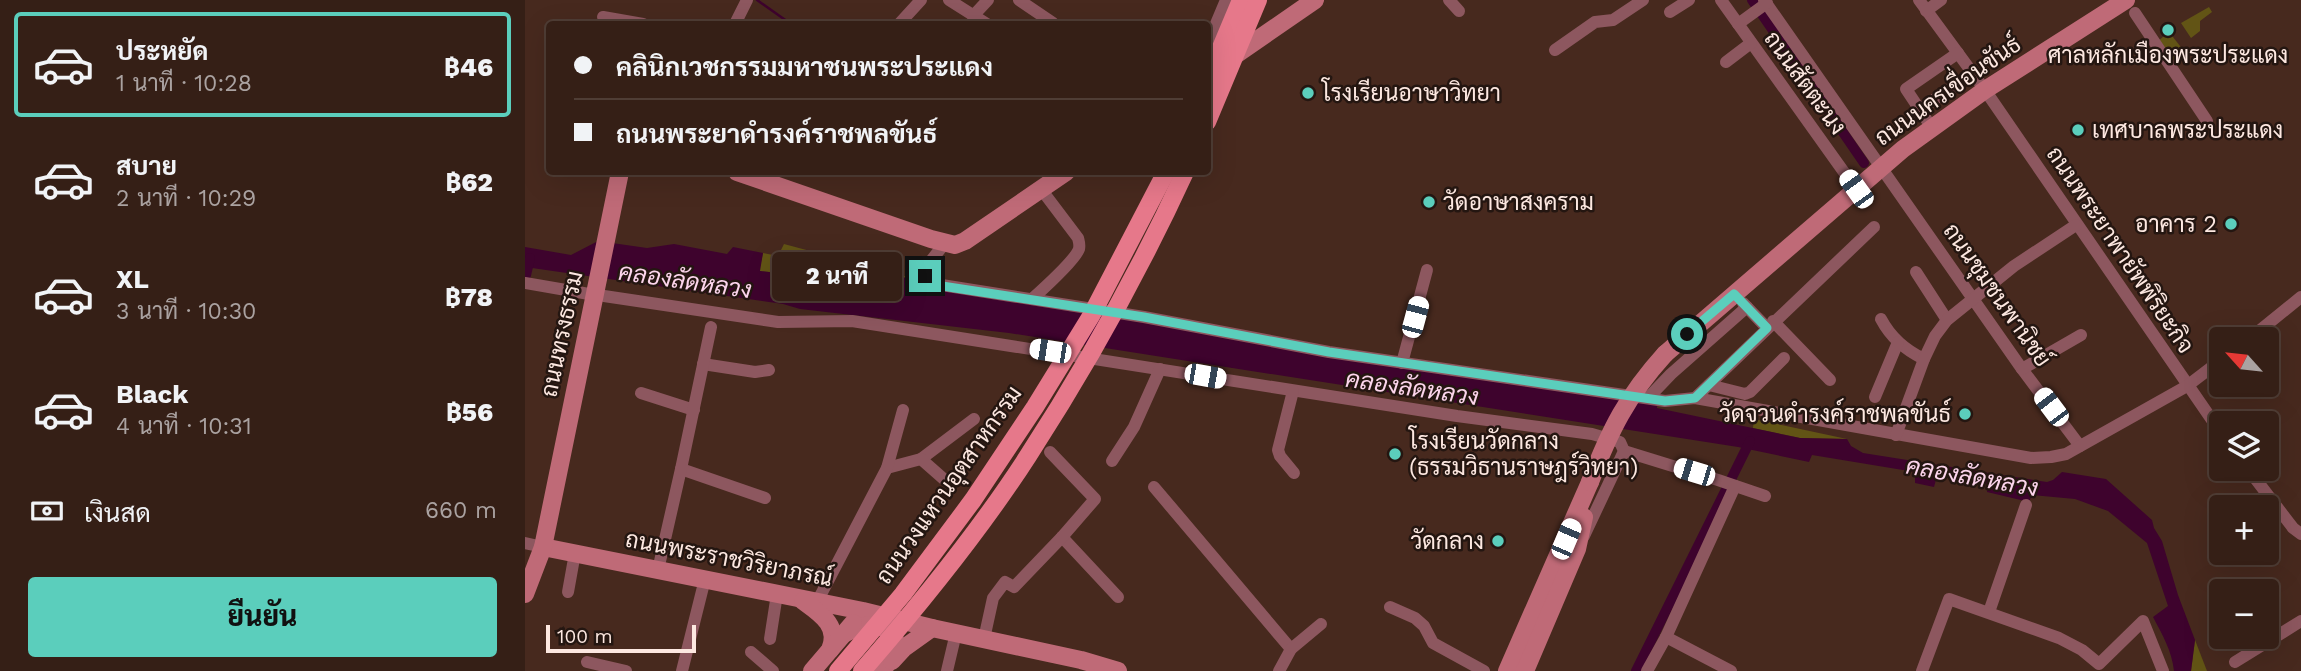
<!DOCTYPE html>
<html lang="th">
<meta charset="utf-8">
<style>
:root{--surface:#351f16;--page:#402c23;--text:#f1f3f6;--muted:#aaa2a1;--line:#4f3d35;--accent:#5bcebc}
body{margin:0;font-family:"Work Sans",Sarabun,sans-serif;background:var(--page);color:var(--text);height:100vh;display:flex;flex-direction:column;font-size:26px;white-space:nowrap}
*{box-sizing:border-box;margin:0}
p{font-size:23px;color:var(--muted)}
.icon{flex:none;width:38px;height:38px;fill:none;stroke:currentColor;stroke-width:2;stroke-linecap:round;stroke-linejoin:round}
.map{position:relative;flex:1;overflow:hidden}
.drawer{display:flex;flex-direction:column;background:var(--surface);width:525px}
.drawer>*{flex:none}
.banner{position:absolute;left:21px;top:21px;width:665px;height:154px;border-radius:7px;box-shadow:0 7px 28px #0002,0 0 0 2px var(--line);display:grid;align-content:center;height:154px;padding:0 28px;background:var(--surface)}
.needle{width:46px;rotate:297deg}
.fabs{position:absolute;left:1684px;top:327px;display:grid;gap:14px}
.fabs a{display:grid;place-items:center;width:70px;height:70px;border-radius:7px;background:var(--surface);box-shadow:0 7px 28px #0002,0 0 0 2px var(--line);font-size:35px}
.scale{position:absolute;left:21px;bottom:18px;width:150px;box-sizing:border-box;padding-left:7px;border:4px solid #fde8e1;border-top:0;font-size:19px;line-height:24px;white-space:nowrap;color:#fde8e1;-webkit-text-stroke:5px #241611;paint-order:stroke}
.end{position:absolute;width:32px;height:32px;margin:-16px;border:9px solid #5bcebc;background:#111;box-shadow:0 0 0 4px #111}
.from{border-radius:50%}
.bubble{position:absolute;height:49px;border-radius:7px;background:var(--surface);box-shadow:0 7px 28px #0002,0 0 0 2px var(--line);font-size:23px;font-weight:800;line-height:49px;text-align:center}
.car{position:absolute;width:21px;height:42px;margin:-21px -10px;border-radius:9px;box-shadow:0 0 5px 2px #0007;background:linear-gradient(#fff 24%,#345 0 40%,#fff 0 76%,#345 0 86%,#fff 0)}
.banner b{display:flex;align-items:center;gap:24px;height:66px;font-size:26px}
.banner b+b{border-top:2px solid var(--line)}
.banner i{width:18px;height:18px;background:var(--text)}
ul{padding:12px 0 0;list-style:none}
li{display:flex;align-items:center;gap:21px;height:105px;margin:0 14px 10px;padding:0 14px;border:4px solid transparent;border-radius:7px}
li div{flex:1}
li b{display:block;font-size:26px}
li em{font-style:normal;font-weight:800}
li.on{border-color:var(--accent)}
li>.icon{width:63px;height:63px;stroke-width:1.5}
.pay{display:flex;align-items:center;gap:18px;height:77px;padding:0 28px;font-size:26px}
.pay p{margin-inline-start:auto}
.cta{display:flex;gap:14px;margin-top:auto;padding:14px 28px}
.cta a{flex:1;height:80px;border-radius:7px;background:var(--accent);color:#111;font-size:28px;font-weight:800;line-height:80px;text-align:center}
main{display:flex;flex:1;min-height:0}
.map>svg:first-child{display:block}
.green{fill:#625415}
.water{fill:#3e032d}
.lines{fill:none;stroke-linecap:round;stroke-linejoin:round}
.stream{stroke:#3e032d;stroke-width:2.5}
.canal{stroke:#3e032d;stroke-width:10}
.street{stroke:#8d575f;stroke-width:12}
.secondary{stroke:#bf6a77;stroke-width:18}
.secondary-bridge{stroke:#bf6a77;stroke-width:18}
.primary-bridge{stroke:#e6788a;stroke-width:18}
.route{stroke:#5bcebc;stroke-width:9}
.poi-dot{fill:#5bcebc;stroke:#241611;stroke-width:2.5}
.labels{text-anchor:middle;dominant-baseline:central;stroke-width:5;stroke-linejoin:round;paint-order:stroke}
.poi-label{font-size:23px;fill:#fde8e1;stroke:#241611;text-anchor:start}
.street-label{font-size:23px;fill:#fde8e1;stroke:#241611}
.water-label{font-size:24px;font-style:italic;fill:#fcd5ec;stroke:#241611}
</style>
<main>
<section class="drawer">
<ul>
<li class="on"><svg class="icon" aria-label="car" viewBox="0 0 24 24"><path d="M5 17H2v-5l4-1 3-4h7l3 4 3 1v5h-3M9 17h6M6 11h13"/><circle cx="7" cy="17" r="2"/><circle cx="17" cy="17" r="2"/></svg><div><b>ประหยัด</b><p>1 นาที · 10:28</p></div><em>฿46</em></li>
<li><svg class="icon" aria-label="car" viewBox="0 0 24 24"><path d="M5 17H2v-5l4-1 3-4h7l3 4 3 1v5h-3M9 17h6M6 11h13"/><circle cx="7" cy="17" r="2"/><circle cx="17" cy="17" r="2"/></svg><div><b>สบาย</b><p>2 นาที · 10:29</p></div><em>฿62</em></li>
<li><svg class="icon" aria-label="car" viewBox="0 0 24 24"><path d="M5 17H2v-5l4-1 3-4h7l3 4 3 1v5h-3M9 17h6M6 11h13"/><circle cx="7" cy="17" r="2"/><circle cx="17" cy="17" r="2"/></svg><div><b>XL</b><p>3 นาที · 10:30</p></div><em>฿78</em></li>
<li><svg class="icon" aria-label="car" viewBox="0 0 24 24"><path d="M5 17H2v-5l4-1 3-4h7l3 4 3 1v5h-3M9 17h6M6 11h13"/><circle cx="7" cy="17" r="2"/><circle cx="17" cy="17" r="2"/></svg><div><b>Black</b><p>4 นาที · 10:31</p></div><em>฿56</em></li>
</ul>
<div class="pay"><svg class="icon" aria-label="cash" viewBox="0 0 24 24"><path d="M3 7h18v10H3z"/><circle cx="12" cy="12" r="2"/></svg>เงินสด<p>660 m</p></div>
<div class="cta"><a>ยืนยัน</a></div>
</section>
<div class="map">
<svg width="1776" height="671" viewBox="0 0 1776 671">
<rect width="100%" height="100%" fill="#47291e"/>
<g class="green">
<path d="M1684 7 1687 12 1675 21V31L1666 38 1656 23Z"/>
<path d="M1644 32 1659 51 1647 62 1633 41Z"/>
<path d="M259 244 386 278C335 274 285 277 234 271L238 253 253 256Z"/>
<path d="M1229 419 1322 439 1275 438 1228 428Z"/>
<path d="M1670 640 1682 671H1666Z"/>
</g>
<path class="water" d="M73 241 122 248 149 244 202 254 208 247 238 253 235 271 279 276 290 264 343 275 386 278 446 293 1132 403V408L1275 438 1322 439 1326 446 1338 453 1522 482 1528 480 1537 472 1581 479 1627 520 1629 528 1637 541 1653 595 1670 640 1666 671H1649C1647 651 1637 634 1628 617L1643 606 1622 543 1583 511 1550 499 1507 495 1504 502 1462 492 1463 484 1412 476 1409 487 1390 483V472L1287 455 1284 462 1213 447 484 333 275 309 258 304 0 267V247L46 255Z"/>
<g class="lines">
<path class="stream" d="M232 0 266 24"/>
<g class="canal">
<path d="M1227 0 1339 163"/>
<path d="M1 275 5 258"/>
<path d="M1111 671 1225 441"/>
</g>
<g class="street">
<path d="M424 0 462 24"/>
<path d="M494 0 528 23"/>
<path d="M924 0 934 11"/>
<path d="M1196 0 1331 189"/>
<path d="M1239 0 1497 369 1555 446"/>
<path d="M1394 0 1460 90 1696 433"/>
<path d="M1401 11 1416 0"/>
<path d="M1145 12 1164 0"/>
<path d="M1610 13 1682 121"/>
<path d="M448 16 463 0"/>
<path d="M78 17 118 24"/>
<path d="M210 24 222 0"/>
<path d="M374 24 396 0"/>
<path d="M1213 24 1242 3"/>
<path d="M682 45 701 0"/>
<path d="M1030 50 1070 22 1088 20 1118 0"/>
<path d="M1201 62 1226 43"/>
<path d="M1395 109 1448 74"/>
<path d="M1407 128 1381 89 1433 53"/>
<path d="M420 243 401 267 400 276 404 283 619 317 804 352 1140 401 1170 398 1506 458 1526 457 1541 454 1662 386 1696 360"/>
<path d="M1391 272 1422 320"/>
<path d="M0 283 64 294"/>
<path d="M79 296 253 322 327 321 932 416 1067 434 1095 442 1099 451 1059 536"/>
<path d="M507 299C517 290 550 260 554 249 555 244 554 242 553 238L516 189"/>
<path d="M1218 303 1242 328"/>
<path d="M1356 319C1366 338 1380 350 1399 359"/>
<path d="M1248 321 1305 380"/>
<path d="M1723 340 1776 297"/>
<path d="M877 363 902 270"/>
<path d="M178 364 230 372 244 370"/>
<path d="M1497 369 1556 335"/>
<path d="M1184 385 1220 394 1225 392 1259 358"/>
<path d="M768 391 753 450 755 456 769 473"/>
<path d="M116 393 169 410"/>
<path d="M1124 397 1146 374 1222 307"/>
<path d="M1350 397 1373 342"/>
<path d="M1170 398 1349 227"/>
<path d="M1371 435 1399 359 1410 336 1422 320 1489 266 1551 225"/>
<path d="M1099 451 1193 480 1240 496"/>
<path d="M396 459 449 419"/>
<path d="M587 461 609 427 635 369"/>
<path d="M362 468 396 459 421 481"/>
<path d="M156 469 240 498"/>
<path d="M1723 469 1768 528 1776 534"/>
<path d="M629 487 766 649"/>
<path d="M537 537 593 597"/>
<path d="M0 543 18 547"/>
<path d="M133 570 156 469 186 327"/>
<path d="M43 592 50 553"/>
<path d="M292 602 362 468 378 410"/>
<path d="M865 607 890 618 899 626 908 643 959 671"/>
<path d="M1464 612 1501 505"/>
<path d="M1141 637 1206 671"/>
<path d="M245 639 252 594"/>
<path d="M459 639 468 598 480 582 489 587 537 537 570 499 525 452"/>
<path d="M226 652 248 671"/>
<path d="M62 662 101 671"/>
<path d="M1710 662 1776 621"/>
<path d="M157 671 180 579"/>
<path d="M422 671 431 633"/>
<path d="M754 671 766 649 796 624"/>
<path d="M1122 671 1141 637 1210 486"/>
<path d="M1397 671 1424 599 1534 638 1557 650 1574 664 1618 621 1638 671"/>
</g>
<g class="secondary">
<path d="M706 58 790 0"/>
<path d="M212 172 406 239 430 245 440 241 541 172"/>
<path d="M1140 354 1378 149 1460 90 1601 0"/>
<path d="M18 547 338 611 407 628 556 660 593 671"/>
<path d="M0 594 18 547 95 172"/>
<path d="M278 601C296 614 315 626 305 650"/>
<path d="M321 633C339 620 378 623 369 652 367 660 361 665 356 671"/>
<path d="M367 661 379 648 407 628"/>
<path d="M287 671 328 623"/>
<path d="M982 671 1065 482"/>
<path d="M1000 671 1052 549 1059 517"/>
</g>
<path class="secondary-bridge" d="M1065 482C1085 430 1102 396 1140 354"/>
<g class="primary-bridge">
<path d="M682 81 716 0"/>
<path d="M682 122 733 0"/>
<path d="M313 671 378 594 448 500 510 407 566 316 641 172"/>
<path d="M337 671C396 603 454 532 503 456 562 365 615 270 660 172"/>
</g>
</g>
<g class="lines">
<path class="route" d="M400 276 404 284 619 317 804 352 1140 401 1170 398 1242 328 1209 294 1162 334"/>
</g>
<g class="poi-dot">
<circle cx="1643" cy="30" r="7"/>
<circle cx="783" cy="93" r="7"/>
<circle cx="1553" cy="130" r="7"/>
<circle cx="904" cy="202" r="7"/>
<circle cx="1706" cy="224" r="7"/>
<circle cx="1440" cy="414" r="7"/>
<circle cx="870" cy="454" r="7"/>
<circle cx="973" cy="541" r="7"/>
</g>
<g class="labels">
<g class="poi-label">
<text x="1643" y="55" text-anchor="middle">ศาลหลักเมืองพระประแดง</text>
<text x="797" y="93">โรงเรียนอาษาวิทยา</text>
<text x="1567" y="130">เทศบาลพระประแดง</text>
<text x="918" y="202">วัดอาษาสงคราม</text>
<text x="1692" y="224" text-anchor="end">อาคาร 2</text>
<text x="1426" y="414" text-anchor="end">วัดจวนดำรงค์ราชพลขันธ์</text>
<text x="884" y="441">โรงเรียนวัดกลาง<tspan x="884" dy="26">(ธรรมวิธานราษฎร์วิทยา)</tspan></text>
<text x="959" y="541" text-anchor="end">วัดกลาง</text>
</g>
<g class="street-label">
<text transform="translate(1280 83) rotate(54)">ถนนสัตตะนง</text>
<text transform="translate(1423 91) rotate(-35)">ถนนนครเขื่อนขันธ์</text>
<text transform="translate(1595 250) rotate(56)">ถนนพระยาพายัพพิริยะกิจ</text>
<text transform="translate(1472 295) rotate(55)">ถนนชุมชนพานิชย์</text>
<text transform="translate(37 334) rotate(-78)">ถนนทรงธรรม</text>
<text transform="translate(424 485) rotate(-55)">ถนนวงแหวนอุตสาหกรรม</text>
<text transform="translate(204 559) rotate(11)">ถนนพระราชวิริยาภรณ์</text>
</g>
<g class="water-label">
<text transform="translate(160 281) rotate(8)">คลองลัดหลวง</text>
<text transform="translate(887 388) rotate(8)">คลองลัดหลวง</text>
<text transform="translate(1447 477) rotate(10)">คลองลัดหลวง</text>
</g>
</g>
</svg>
<div class="fabs">
<a><svg class="needle" viewBox="-14 -14 28 28"><path d="M0-13l5 13h-10z" fill="#e53935"/><path d="M0 13l5-13h-10z" fill="#aaa2a1"/></svg></a>
<a><svg class="icon" aria-label="layers" viewBox="0 0 24 24"><path d="M12 4l9 5-9 5-9-5zM3 14l9 5 9-5"/></svg></a>
<a>+</a>
<a>−</a>
</div>
<div class="scale">100 m</div>
<i class="end from" style="left:1162px;top:334px"></i>
<i class="end" style="left:400px;top:276px"></i>
<div class="bubble" style="left:247px;top:252px;width:130px">2 นาที</div>
<i class="car" style="left:1331px;top:189px;rotate:324deg"></i>
<i class="car" style="left:890px;top:317px;rotate:15deg"></i>
<i class="car" style="left:525px;top:351px;rotate:279deg"></i>
<i class="car" style="left:680px;top:376px;rotate:100deg"></i>
<i class="car" style="left:1526px;top:407px;rotate:323deg"></i>
<i class="car" style="left:1169px;top:472px;rotate:287deg"></i>
<i class="car" style="left:1041px;top:539px;rotate:23deg"></i>
<div class="banner">
<b><i class="from"></i>คลินิกเวชกรรมมหาชนพระประแดง</b>
<b><i></i>ถนนพระยาดำรงค์ราชพลขันธ์</b>
</div>
</div>
</main>
